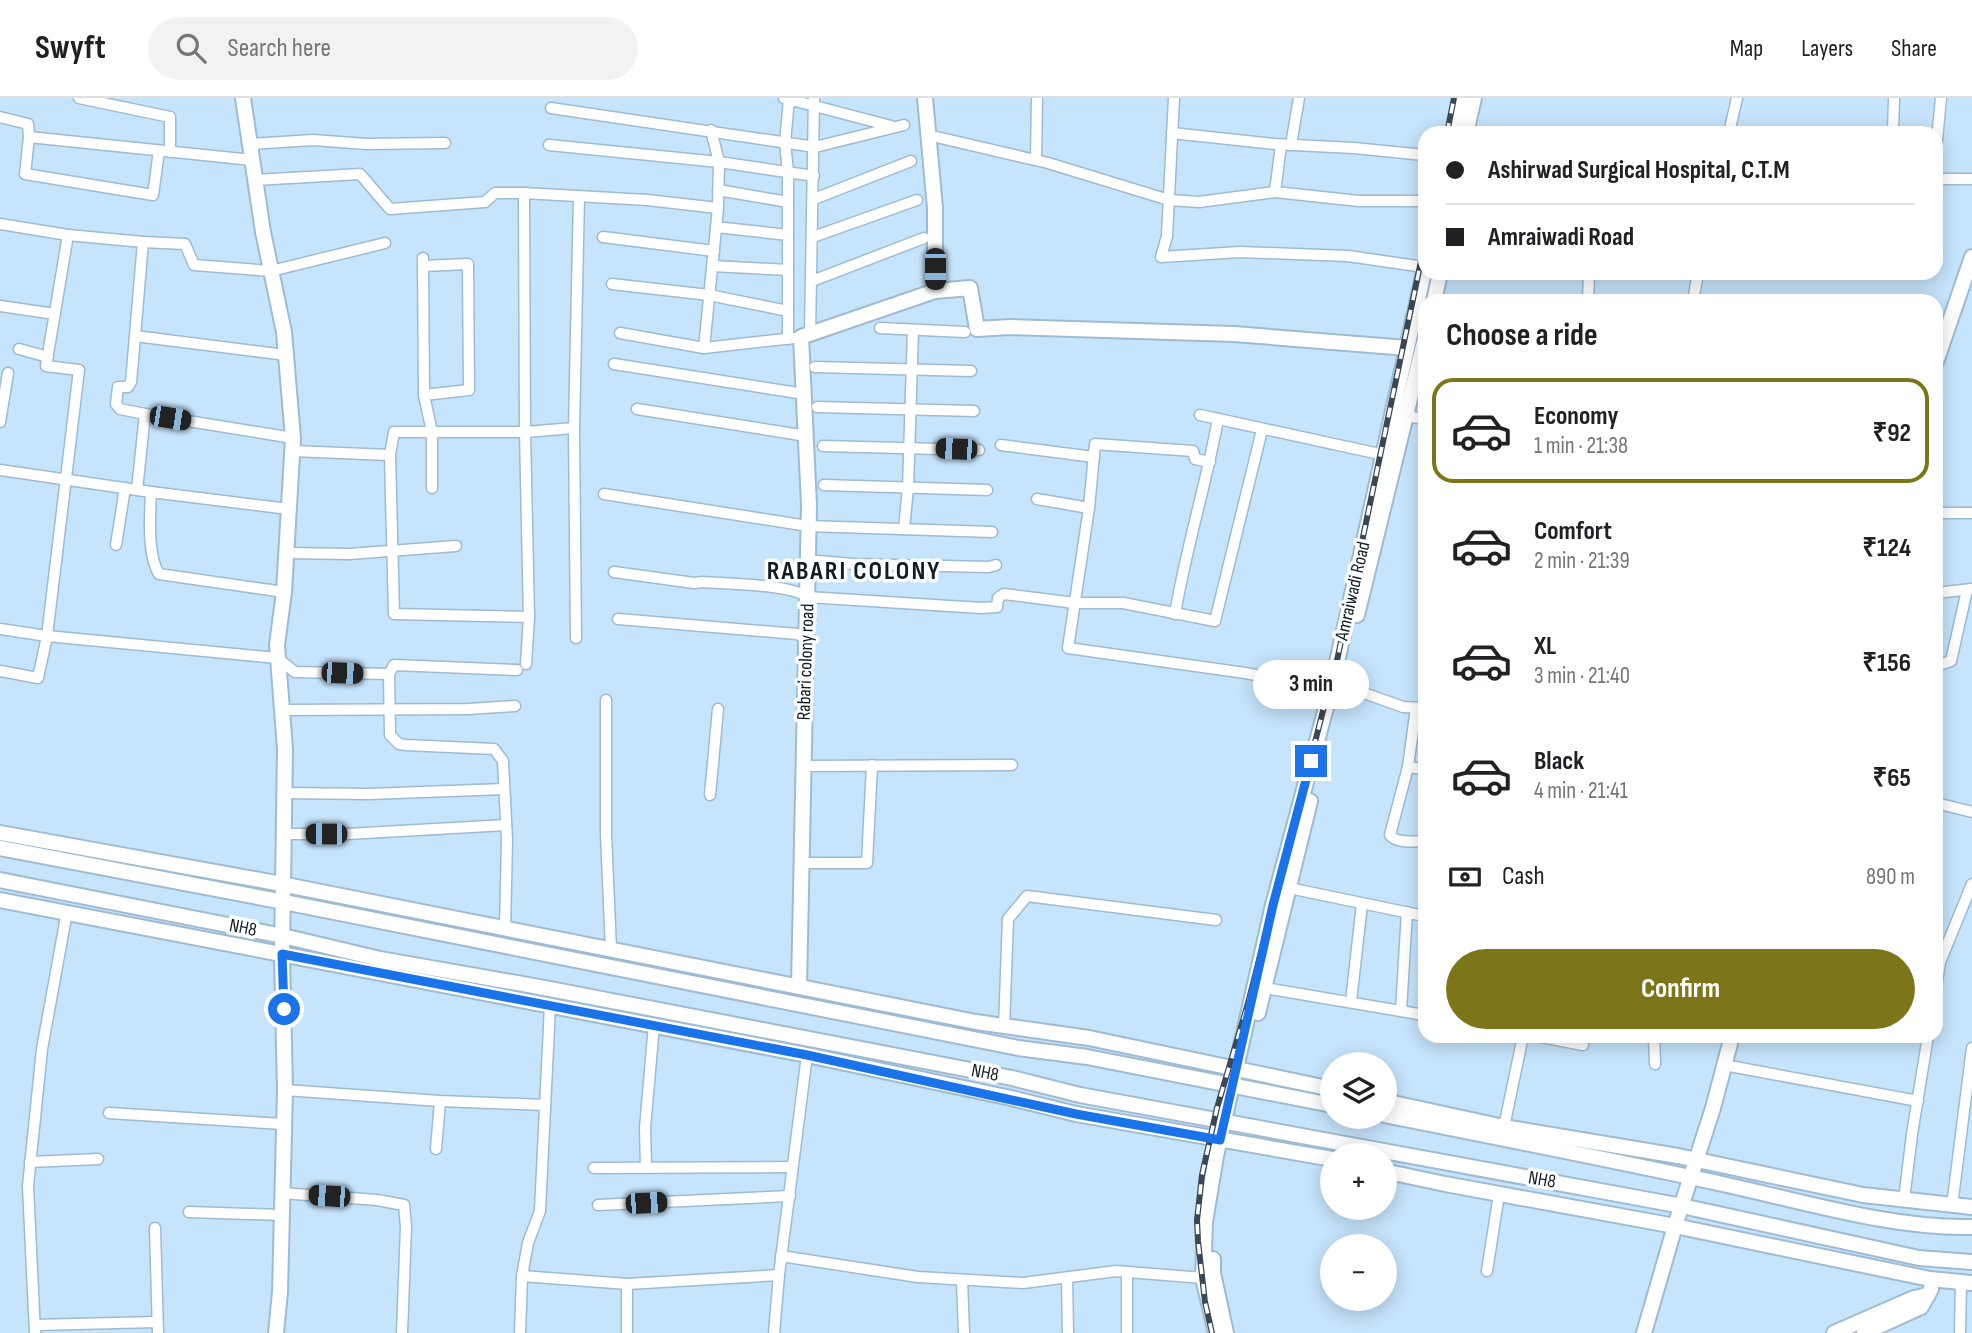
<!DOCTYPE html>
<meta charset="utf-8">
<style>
:root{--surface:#fff;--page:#f2f2f2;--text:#202124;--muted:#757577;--line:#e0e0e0;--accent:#7c7519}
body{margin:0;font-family:"Sofia Sans Condensed",sans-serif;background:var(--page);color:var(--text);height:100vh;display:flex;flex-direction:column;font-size:26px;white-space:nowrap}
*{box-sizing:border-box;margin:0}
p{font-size:23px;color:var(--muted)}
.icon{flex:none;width:38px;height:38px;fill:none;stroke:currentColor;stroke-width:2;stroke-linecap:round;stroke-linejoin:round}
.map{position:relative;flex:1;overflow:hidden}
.panel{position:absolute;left:1418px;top:196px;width:525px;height:749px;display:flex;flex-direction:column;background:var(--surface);border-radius:21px;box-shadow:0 4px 18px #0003}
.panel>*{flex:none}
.banner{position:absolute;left:1418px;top:28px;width:525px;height:154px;border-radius:21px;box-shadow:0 4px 18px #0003;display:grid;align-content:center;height:154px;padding:0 28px;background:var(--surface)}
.tools{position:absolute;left:1320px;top:954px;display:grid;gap:14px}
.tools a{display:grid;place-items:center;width:77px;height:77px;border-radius:50%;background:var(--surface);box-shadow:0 4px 18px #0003;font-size:35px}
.end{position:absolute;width:32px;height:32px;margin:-16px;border:9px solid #1a73e8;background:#fff;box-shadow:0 0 0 4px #fff}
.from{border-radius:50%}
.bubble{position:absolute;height:49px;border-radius:24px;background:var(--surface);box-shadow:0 4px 18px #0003;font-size:23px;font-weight:700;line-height:49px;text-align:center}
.car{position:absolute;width:21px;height:42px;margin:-21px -10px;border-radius:9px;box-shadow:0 0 5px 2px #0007;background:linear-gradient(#222 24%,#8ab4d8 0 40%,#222 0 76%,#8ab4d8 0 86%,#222 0)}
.banner b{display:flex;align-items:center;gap:24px;height:66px;font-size:26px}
.banner b+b{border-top:2px solid var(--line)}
.banner i{width:18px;height:18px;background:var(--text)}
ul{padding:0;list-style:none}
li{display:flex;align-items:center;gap:21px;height:105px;margin:0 14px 10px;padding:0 14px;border:4px solid transparent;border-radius:21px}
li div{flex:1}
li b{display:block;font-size:26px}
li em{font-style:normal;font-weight:700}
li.selected{border-color:var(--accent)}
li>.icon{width:63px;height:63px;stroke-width:1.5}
h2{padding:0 28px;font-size:32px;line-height:84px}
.pay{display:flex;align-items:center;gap:18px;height:77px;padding:0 28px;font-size:26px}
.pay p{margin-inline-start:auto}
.cta{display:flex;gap:14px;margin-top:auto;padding:14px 28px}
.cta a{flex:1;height:80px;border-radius:42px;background:var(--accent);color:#fff;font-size:28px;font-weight:700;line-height:80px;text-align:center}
header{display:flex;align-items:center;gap:42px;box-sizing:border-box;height:98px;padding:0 35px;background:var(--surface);border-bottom:2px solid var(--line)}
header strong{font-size:33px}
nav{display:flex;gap:38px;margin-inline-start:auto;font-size:24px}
.search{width:490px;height:63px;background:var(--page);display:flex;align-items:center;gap:18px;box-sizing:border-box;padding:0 24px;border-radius:38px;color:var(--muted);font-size:26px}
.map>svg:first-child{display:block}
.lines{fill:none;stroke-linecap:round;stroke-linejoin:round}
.street-casing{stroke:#9ebbd2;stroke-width:13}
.secondary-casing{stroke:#9ebbd2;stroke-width:18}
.primary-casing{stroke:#9ebbd2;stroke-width:18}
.street{stroke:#fff;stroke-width:10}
.secondary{stroke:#fff;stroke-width:14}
.primary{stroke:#fff;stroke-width:14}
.rail-casing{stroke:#394854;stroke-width:6}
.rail{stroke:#fff;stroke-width:3.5;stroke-dasharray:10;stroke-linecap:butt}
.route{stroke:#1a73e8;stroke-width:9}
.labels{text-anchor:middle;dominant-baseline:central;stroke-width:7;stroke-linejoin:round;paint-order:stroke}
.street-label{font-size:19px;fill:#111c25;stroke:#fff}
.district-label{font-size:26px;font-weight:bold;letter-spacing:2px;fill:#111c25;stroke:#fff}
</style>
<header>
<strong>Swyft</strong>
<div class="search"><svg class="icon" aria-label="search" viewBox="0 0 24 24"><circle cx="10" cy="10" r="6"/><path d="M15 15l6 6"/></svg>Search here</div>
<nav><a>Map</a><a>Layers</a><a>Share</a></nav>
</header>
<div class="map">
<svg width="1972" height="1235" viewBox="0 0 1972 1235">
<rect width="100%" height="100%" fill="#c6e4fc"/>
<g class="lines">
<g class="street-casing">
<g id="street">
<path d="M79 0 170 19V54"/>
<path d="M784 0 891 28"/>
<path d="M1174 0 1167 138 1161 159 1240 154 1348 158 1424 169"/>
<path d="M551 10 815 49 904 27"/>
<path d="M0 19 28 26 29 39 252 62"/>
<path d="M1172 35 1274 46 1354 50 1424 57"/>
<path d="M1729 35 1737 0"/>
<path d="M1893 35 1894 0"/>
<path d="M928 37 1048 65 1169 102 1199 104 1275 94 1281 47"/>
<path d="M29 39 25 76 153 97 159 53"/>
<path d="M250 46 313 42 366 46 445 45"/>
<path d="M549 47 719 64 711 32"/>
<path d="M1291 47 1299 0"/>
<path d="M1936 52 1941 0"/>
<path d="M1036 62 1037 0"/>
<path d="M1936 81H1972"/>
<path d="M255 82 360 76 390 111 485 104 495 95H524"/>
<path d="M718 92 788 104"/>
<path d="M1275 94 1359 103H1424"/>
<path d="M814 101 911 63"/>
<path d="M718 110 719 64 814 78"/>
<path d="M0 126 68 137"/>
<path d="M716 129 788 137"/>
<path d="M603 139 714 153"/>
<path d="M813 139 917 102"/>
<path d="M423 160 424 297 432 334V390"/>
<path d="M423 168 468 166 469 292 424 297"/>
<path d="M712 168 788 172"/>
<path d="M812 183 924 140"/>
<path d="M612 186 709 197 788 213"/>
<path d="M1588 203 1589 175"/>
<path d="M1693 203 1698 175"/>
<path d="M0 208 55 216"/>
<path d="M880 230 965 234"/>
<path d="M620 235 704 250 794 240"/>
<path d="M810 236 814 0"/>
<path d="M135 238 131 284 128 289H118L116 306 120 311 145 316"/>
<path d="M788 241V74L785 44 789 2"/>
<path d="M19 251 48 259"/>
<path d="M286 257 135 238 143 144 185 146 194 167 271 173 385 145"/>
<path d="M614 266 804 296"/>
<path d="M815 269 971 273"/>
<path d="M817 309 974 313"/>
<path d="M637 311 807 338"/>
<path d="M1200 317 1384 357"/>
<path d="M1401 317 1424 321"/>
<path d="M0 324 8 275"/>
<path d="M574 330 576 540"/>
<path d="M1001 347 1094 359"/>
<path d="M823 348 979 352"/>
<path d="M293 353 390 357 394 334H525L524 95 647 102 718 110 704 250"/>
<path d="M390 357 394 516 529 519"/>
<path d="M1210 364 1195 361 1193 353 1095 346 1089 410 1068 550 1245 575 1331 591"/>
<path d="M0 372 151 394 289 411"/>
<path d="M824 387 987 392"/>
<path d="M137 392 145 316 293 340"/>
<path d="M151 394C150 417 147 457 159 476L284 494"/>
<path d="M604 396 808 428 992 434"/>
<path d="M1037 401 1089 410"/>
<path d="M1936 415H1972"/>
<path d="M904 431 908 390 913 232"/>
<path d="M116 447 125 390"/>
<path d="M287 455 349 456 456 448"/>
<path d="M807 462 853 466 989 469 996 467"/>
<path d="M614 474 694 485 702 484C728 486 788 486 808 499L981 510 997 509 998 500 1004 496 1075 505H1123L1215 523 1262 332"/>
<path d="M1936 495 1971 491"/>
<path d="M1175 516C1186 450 1206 387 1218 321"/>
<path d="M618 521 797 536 806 541"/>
<path d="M0 531 47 538 79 272 46 268 68 137 143 144"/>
<path d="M526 566 529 519 525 334 574 330 579 98"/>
<path d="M1936 568 1951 563 1967 492"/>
<path d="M0 573 38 580 47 538 277 560 295 574 389 576"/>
<path d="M1339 586 1403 609 1424 610"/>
<path d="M606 602V736L611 851"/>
<path d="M1416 610 1408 669 1390 737C1397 746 1414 743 1424 743"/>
<path d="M282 612 469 611 515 608"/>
<path d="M804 668 1012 667"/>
<path d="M1408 669 1424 671"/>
<path d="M284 695 369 696 504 691"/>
<path d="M710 697 718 611"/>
<path d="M1936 705 1972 714"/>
<path d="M283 736H347L506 727"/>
<path d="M801 765H867L872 667"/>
<path d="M1289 790 1424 818"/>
<path d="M505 831 507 742 503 663 494 651 406 647 399 646 390 637 389 576 394 567 517 572"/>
<path d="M1265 890 1424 917"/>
<path d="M1936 890 1940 864 1972 786"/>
<path d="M1351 903 1362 806"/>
<path d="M1401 913 1407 814"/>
<path d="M1004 929 1008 821 1027 798 1216 822"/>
<path d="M1536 938 1583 947"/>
<path d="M1654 938 1655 966"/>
<path d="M1724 967 1918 1003"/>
<path d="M285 992 440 1003 545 1007"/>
<path d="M109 1015 283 1026"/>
<path d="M1504 1029 1523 938"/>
<path d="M436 1051 440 1003"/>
<path d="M30 1064 98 1061"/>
<path d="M646 1069 645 1030 654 927"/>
<path d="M594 1070 792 1069"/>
<path d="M281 1095 377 1102 404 1107 406 1129 402 1235"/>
<path d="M1904 1102 1912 1036 1928 938"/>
<path d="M598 1107 790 1098"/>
<path d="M1952 1108 1972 950"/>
<path d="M189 1114 281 1117"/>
<path d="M155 1130 158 1235"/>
<path d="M781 1158 918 1179 1023 1185 1116 1173 1203 1180"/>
<path d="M1487 1173 1499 1096"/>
<path d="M522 1178 528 1145 540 1113 550 908"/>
<path d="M1067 1180 1068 1235"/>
<path d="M962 1182 964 1235"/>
<path d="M627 1186 779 1177 807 957"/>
<path d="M35 1227 157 1224"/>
<path d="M35 1235 28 1088 42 951 67 814"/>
<path d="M520 1235 522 1178 627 1186V1235"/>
<path d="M774 1235 779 1177"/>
<path d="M1127 1235V1174"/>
<path d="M1960 1235 1961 1184"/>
</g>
</g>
<g class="secondary-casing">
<g id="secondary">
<path d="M243 0 263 134 284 234 293 340 284 494 277 547 285 651 282 856 285 992 280 1194 276 1235"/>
<path d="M925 0 935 110V193"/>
<path d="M1455 35 1462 0"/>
<path d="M1466 35 1474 0"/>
<path d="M1434 203 1440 175"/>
<path d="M1936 264 1972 159"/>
<path d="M1357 517 1424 244"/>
<path d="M0 735 271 784 976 924 1089 940 1332 991"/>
<path d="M0 802 807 957 1011 1000 1076 1016 1332 1061"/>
<path d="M799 889 809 407 801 239 935 193 970 190 977 231 1010 229 1234 236 1407 250"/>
<path d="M1258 915 1310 703"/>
<path d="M1384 1003 1504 1029 1678 1058 1863 1097 1972 1109"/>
<path d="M1384 1073 1445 1086 1675 1128 1930 1181 1972 1185"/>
<path d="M1213 1161V1175L1226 1235"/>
<path d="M1216 1235 1203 1180 1205 1124 1216 1058 1273 807 1331 591 1424 174"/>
<path d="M1644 1235 1675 1128 1713 1010 1732 938"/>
<path d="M1834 1235 1914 1200 1928 1197"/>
<path d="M1864 1235 1921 1209 1931 1191"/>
</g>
</g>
<g class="primary-casing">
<g id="primary">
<path d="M0 750 284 804 1018 950 1087 959 1332 1007"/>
<path d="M0 782 283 838 380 861 534 888 1012 980 1080 997 1682 1108 1919 1160 1972 1164"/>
<path d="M1384 1017C1499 1040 1613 1062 1727 1087 1805 1104 1893 1131 1972 1129"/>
</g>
</g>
<use href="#street" class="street"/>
<use href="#secondary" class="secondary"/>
<use href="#primary" class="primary"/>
<g class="rail-casing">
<g id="rail">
<path d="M1447 35 1454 0"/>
<path d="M1212 1235 1205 1204 1198 1143 1197 1122 1202 1077 1217 1010 1248 905 1324 609 1331 591 1424 149"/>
</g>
</g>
<use href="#rail" class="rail"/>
</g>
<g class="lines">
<path class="route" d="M284 911 282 856 807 957 1076 1016 1220 1042 1273 807 1311 663"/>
</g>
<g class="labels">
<g class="street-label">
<text transform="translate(1353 493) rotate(-77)">Amraiwadi Road</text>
<text transform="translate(806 564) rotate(-88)">Rabari colony road</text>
<text transform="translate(243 830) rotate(11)">NH8</text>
<text transform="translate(985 975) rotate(11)">NH8</text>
<text transform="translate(1542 1082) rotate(10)">NH8</text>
</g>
<g class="district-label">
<text x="854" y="473">RABARI COLONY</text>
</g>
</g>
</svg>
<div class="tools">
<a><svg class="icon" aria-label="layers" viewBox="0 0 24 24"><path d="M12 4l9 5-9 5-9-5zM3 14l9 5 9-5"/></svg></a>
<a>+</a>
<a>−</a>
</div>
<i class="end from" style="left:284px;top:911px"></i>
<i class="end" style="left:1311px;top:663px"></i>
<div class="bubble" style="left:1253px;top:562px;width:116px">3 min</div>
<i class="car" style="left:935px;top:171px;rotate:180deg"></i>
<i class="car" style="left:170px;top:320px;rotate:99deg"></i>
<i class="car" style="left:956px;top:351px;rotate:272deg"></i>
<i class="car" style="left:342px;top:575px;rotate:92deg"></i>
<i class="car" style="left:326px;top:736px;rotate:270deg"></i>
<i class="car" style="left:329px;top:1098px;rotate:274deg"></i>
<i class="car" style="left:646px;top:1105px;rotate:87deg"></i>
<div class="banner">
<b><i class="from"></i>Ashirwad Surgical Hospital, C.T.M</b>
<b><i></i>Amraiwadi Road</b>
</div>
<section class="panel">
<h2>Choose a ride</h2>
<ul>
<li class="selected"><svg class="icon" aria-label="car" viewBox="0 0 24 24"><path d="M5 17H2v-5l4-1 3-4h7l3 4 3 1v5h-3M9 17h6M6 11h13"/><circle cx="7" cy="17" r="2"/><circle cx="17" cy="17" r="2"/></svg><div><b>Economy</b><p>1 min · 21:38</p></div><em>₹92</em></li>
<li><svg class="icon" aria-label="car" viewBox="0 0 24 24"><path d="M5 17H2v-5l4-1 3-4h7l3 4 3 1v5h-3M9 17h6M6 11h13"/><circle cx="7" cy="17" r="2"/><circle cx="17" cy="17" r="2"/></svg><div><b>Comfort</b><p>2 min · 21:39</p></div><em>₹124</em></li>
<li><svg class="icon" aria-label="car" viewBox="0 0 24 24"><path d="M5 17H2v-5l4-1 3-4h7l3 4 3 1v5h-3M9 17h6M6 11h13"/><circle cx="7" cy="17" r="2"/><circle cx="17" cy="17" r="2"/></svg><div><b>XL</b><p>3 min · 21:40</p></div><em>₹156</em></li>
<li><svg class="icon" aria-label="car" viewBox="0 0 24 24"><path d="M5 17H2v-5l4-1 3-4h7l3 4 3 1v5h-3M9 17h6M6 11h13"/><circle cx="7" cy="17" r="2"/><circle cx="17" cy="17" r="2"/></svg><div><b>Black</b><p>4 min · 21:41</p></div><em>₹65</em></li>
</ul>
<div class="pay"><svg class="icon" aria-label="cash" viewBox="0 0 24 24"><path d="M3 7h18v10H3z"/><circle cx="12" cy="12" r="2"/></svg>Cash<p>890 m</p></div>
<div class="cta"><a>Confirm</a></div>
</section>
</div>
